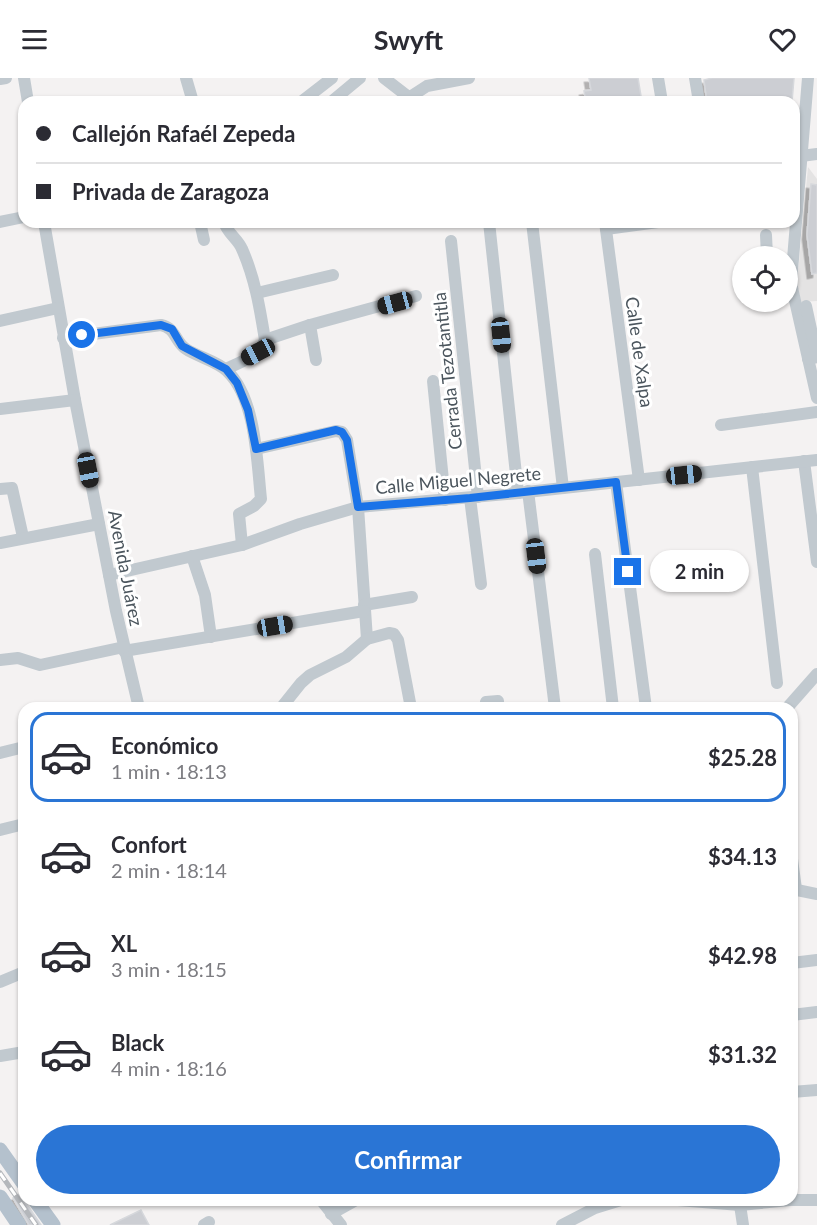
<!DOCTYPE html>
<html lang="es">
<meta charset="utf-8">
<style>
:root{--surface:#fff;--page:#f7f7f7;--text:#2b2b33;--muted:#7c7c81;--line:#e1e1e2;--accent:#2a75d5}
body{margin:0;font-family:Lato,sans-serif;background:var(--page);color:var(--text);height:100vh;display:flex;flex-direction:column;font-size:22px;white-space:nowrap}
*{box-sizing:border-box;margin:0}
p{font-size:20px;color:var(--muted)}
.icon{flex:none;width:33px;height:33px;fill:none;stroke:currentColor;stroke-width:2;stroke-linecap:round;stroke-linejoin:round}
.map{position:relative;flex:1;overflow:hidden}
.details{position:absolute;left:18px;top:624px;width:780px;height:504px;display:flex;flex-direction:column;background:var(--surface);border-radius:18px;box-shadow:0 2px 4px #0004}
.details>*{flex:none}
.hud{position:absolute;left:18px;top:18px;width:782px;height:132px;border-radius:18px;box-shadow:0 2px 4px #0004;display:grid;align-content:center;height:132px;padding:0 18px;background:var(--surface)}
.buttons{position:absolute;left:732px;top:168px;display:grid;gap:12px}
.buttons a{display:grid;place-items:center;width:66px;height:66px;border-radius:50%;background:var(--surface);box-shadow:0 2px 4px #0004;font-size:30px}
.end{position:absolute;width:27px;height:27px;margin:-14px;border:8px solid #1a73e8;background:#fff;box-shadow:0 0 0 3px #fff}
.from{border-radius:50%}
.bubble{position:absolute;height:42px;border-radius:21px;background:var(--surface);box-shadow:0 2px 4px #0004;font-size:20px;font-weight:700;line-height:42px;text-align:center}
.car{position:absolute;width:18px;height:36px;margin:-18px -9px;border-radius:8px;box-shadow:0 0 4px 2px #0007;background:linear-gradient(#222 24%,#8ab4d8 0 40%,#222 0 76%,#8ab4d8 0 86%,#222 0)}
.hud b{display:flex;align-items:center;gap:21px;height:57px;font-size:22px}
.hud b+b{border-top:2px solid var(--line)}
.hud i{width:15px;height:15px;background:var(--text)}
ul{padding:10px 0 0;list-style:none}
li{display:flex;align-items:center;gap:18px;height:90px;margin:0 12px 9px;padding:0 6px;border:3px solid transparent;border-radius:18px}
li div{flex:1}
li b{display:block;font-size:22px}
li em{font-style:normal;font-weight:700}
li.active{border-color:var(--accent)}
li>.icon{width:54px;height:54px;stroke-width:1.5}
.cta{display:flex;gap:12px;margin-top:auto;padding:12px 18px}
.cta a{flex:1;height:69px;border-radius:36px;background:var(--accent);color:#fff;font-size:24px;font-weight:700;line-height:69px;text-align:center}
header{display:flex;justify-content:space-between;align-items:center;height:78px;padding:0 18px;background:var(--surface);font-size:27px;font-weight:700}
.map>svg:first-child{display:block}
.education{fill:#e4e3e3}
.building{fill:#ccced3;stroke:#d6d8dc;stroke-width:1.5;filter:url(#shadow)}
.lines{fill:none;stroke-linecap:round;stroke-linejoin:round}
.minor{stroke:#c1c9cf;stroke-width:12}
.major{stroke:#b4c1cd;stroke-width:15}
.rail-casing{stroke:#b4b7bb;stroke-width:5}
.rail{stroke:#fff;stroke-width:3;stroke-dasharray:9;stroke-linecap:butt}
.route{stroke:#1a73e8;stroke-width:8}
.labels{text-anchor:middle;dominant-baseline:central;stroke-width:6;stroke-linejoin:round;paint-order:stroke}
.street-label{font-size:18px;fill:#4b555d;stroke:#fff}
</style>
<header><svg class="icon" aria-label="menu" viewBox="0 0 24 24"><path d="M4 6h16M4 12h16M4 18h16"/></svg>Swyft<svg class="icon" aria-label="heart" viewBox="0 0 24 24"><path d="M12 20l-8-8c-3-5 5-10 8-4 3-6 11-1 8 4z"/></svg></header>
<div class="map">
<svg width="817" height="1147" viewBox="0 0 817 1147">
<defs>
<filter id="shadow"><feDropShadow dx="-4.5" dy="4.5" stdDeviation="0" flood-color="#0004"/></filter>
</defs>
<rect width="100%" height="100%" fill="#f4f2f2"/>
<path class="education" d="M808 89 817 101V223L801 224 797 206Z"/>
<g class="building">
<path d="M589 0H638L642 24H586L584 13 591 12Z"/>
<path d="M712 0H794L792 24H707L704 2Z"/>
<path d="M811 106 817 107V195L812 196 807 157Z"/>
<path d="M21 1115 24 1116V1122L41 1147H29L13 1120Z"/>
<path d="M141 1132 149 1147H110Z"/>
</g>
<g class="lines">
<g class="minor">
<path d="M24 0 28 24"/>
<path d="M186 0 193 24"/>
<path d="M384 0 415 24"/>
<path d="M658 0 662 24"/>
<path d="M695 0 699 24"/>
<path d="M808 0 791 205 817 320"/>
<path d="M0 1 6 0"/>
<path d="M410 19 427 8 469 0"/>
<path d="M301 24 332 0"/>
<path d="M331 24 360 0"/>
<path d="M801 78 817 76"/>
<path d="M0 144 24 139"/>
<path d="M44 144 75 322 116 533 139 630"/>
<path d="M200 144 204 162"/>
<path d="M224 144C227 155 238 161 242 171 255 200 260 231 265 262 260 278 240 284 226 291"/>
<path d="M489 144 518 415"/>
<path d="M532 144 563 410"/>
<path d="M605 144 639 402"/>
<path d="M606 151 658 144"/>
<path d="M766 157 767 178"/>
<path d="M451 163 478 419"/>
<path d="M257 215 333 197"/>
<path d="M806 228 817 279 808 281"/>
<path d="M0 243 58 230"/>
<path d="M310 247 316 282"/>
<path d="M63 260 161 247C176 250 175 264 186 271 198 279 217 283 227 293 256 320 257 384 261 421L254 428 239 436 242 467"/>
<path d="M265 262 310 247 416 218"/>
<path d="M433 303 445 422"/>
<path d="M0 331 75 322"/>
<path d="M721 347 817 334"/>
<path d="M256 371 336 353 342 354 347 362 358 429 367 561"/>
<path d="M804 383 817 484"/>
<path d="M752 389 777 605"/>
<path d="M616 404 646 630"/>
<path d="M0 411 12 410 23 459"/>
<path d="M528 413 555 630"/>
<path d="M470 420 481 506"/>
<path d="M0 465 99 446"/>
<path d="M595 476 613 630"/>
<path d="M192 478 205 517 211 559"/>
<path d="M109 497 242 467 300 446 358 429 518 415 817 382"/>
<path d="M364 527 412 519"/>
<path d="M124 573 364 533"/>
<path d="M0 582 18 580 40 587 124 569"/>
<path d="M281 630 301 605 310 597 346 579 367 561 389 555 394 556 398 562 411 630"/>
<path d="M487 630 486 624 498 623V630"/>
<path d="M787 630 817 596"/>
<path d="M0 675 24 669"/>
<path d="M0 752 24 746"/>
<path d="M792 781 796 811"/>
<path d="M792 811 817 816"/>
<path d="M792 885 817 882"/>
<path d="M0 904 24 894"/>
<path d="M792 937 817 934"/>
<path d="M0 978 24 974"/>
<path d="M792 1014 817 1012"/>
<path d="M321 1122 341 1147"/>
<path d="M678 1122 740 1127 790 1122"/>
<path d="M792 1122H817"/>
<path d="M740 1127 743 1147"/>
<path d="M331 1136 356 1122"/>
<path d="M204 1147 209 1144"/>
<path d="M562 1147 595 1130 621 1122"/>
</g>
<g class="major">
<path d="M0 1072 24 1106"/>
<path d="M0 1119 19 1147"/>
<path d="M35 1122 53 1147"/>
</g>
<g class="rail-casing">
<path id="rail" d="M0 1095 36 1147"/>
</g>
<use href="#rail" class="rail"/>
</g>
<g class="lines">
<path class="route" d="M82 257 161 247 172 251 182 268 226 291 237 305 248 332 256 371 336 352 342 354 347 362 358 429 470 420 616 404 628 494"/>
</g>
<g class="labels">
<g class="street-label">
<text transform="translate(640 274) rotate(82)">Calle de Xalpa</text>
<text transform="translate(447 293) rotate(-96)">Cerrada Tezotantitla</text>
<text transform="translate(458 402) rotate(-5)">Calle Miguel Negrete</text>
<text transform="translate(126 490) rotate(79)">Avenida Juárez</text>
</g>
</g>
</svg>
<div class="buttons">
<a><svg class="icon" aria-label="locate" viewBox="0 0 24 24"><circle cx="12" cy="12" r="6"/><path d="M12 2v4M12 18v4M2 12h4M18 12h4"/></svg></a>
</div>
<i class="end from" style="left:82px;top:257px"></i>
<i class="end" style="left:628px;top:494px"></i>
<div class="bubble" style="left:650px;top:472px;width:99px">2 min</div>
<i class="car" style="left:395px;top:225px;rotate:255deg"></i>
<i class="car" style="left:501px;top:257px;rotate:174deg"></i>
<i class="car" style="left:258px;top:274px;rotate:242deg"></i>
<i class="car" style="left:88px;top:392px;rotate:169deg"></i>
<i class="car" style="left:684px;top:397px;rotate:84deg"></i>
<i class="car" style="left:536px;top:478px;rotate:173deg"></i>
<i class="car" style="left:275px;top:548px;rotate:81deg"></i>
<div class="hud">
<b><i class="from"></i>Callejón Rafaél Zepeda</b>
<b><i></i>Privada de Zaragoza</b>
</div>
<section class="details">
<ul>
<li class="active"><svg class="icon" aria-label="car" viewBox="0 0 24 24"><path d="M5 17H2v-5l4-1 3-4h7l3 4 3 1v5h-3M9 17h6M6 11h13"/><circle cx="7" cy="17" r="2"/><circle cx="17" cy="17" r="2"/></svg><div><b>Económico</b><p>1 min · 18:13</p></div><em>$25.28</em></li>
<li><svg class="icon" aria-label="car" viewBox="0 0 24 24"><path d="M5 17H2v-5l4-1 3-4h7l3 4 3 1v5h-3M9 17h6M6 11h13"/><circle cx="7" cy="17" r="2"/><circle cx="17" cy="17" r="2"/></svg><div><b>Confort</b><p>2 min · 18:14</p></div><em>$34.13</em></li>
<li><svg class="icon" aria-label="car" viewBox="0 0 24 24"><path d="M5 17H2v-5l4-1 3-4h7l3 4 3 1v5h-3M9 17h6M6 11h13"/><circle cx="7" cy="17" r="2"/><circle cx="17" cy="17" r="2"/></svg><div><b>XL</b><p>3 min · 18:15</p></div><em>$42.98</em></li>
<li><svg class="icon" aria-label="car" viewBox="0 0 24 24"><path d="M5 17H2v-5l4-1 3-4h7l3 4 3 1v5h-3M9 17h6M6 11h13"/><circle cx="7" cy="17" r="2"/><circle cx="17" cy="17" r="2"/></svg><div><b>Black</b><p>4 min · 18:16</p></div><em>$31.32</em></li>
</ul>
<div class="cta"><a>Confirmar</a></div>
</section>
</div>
